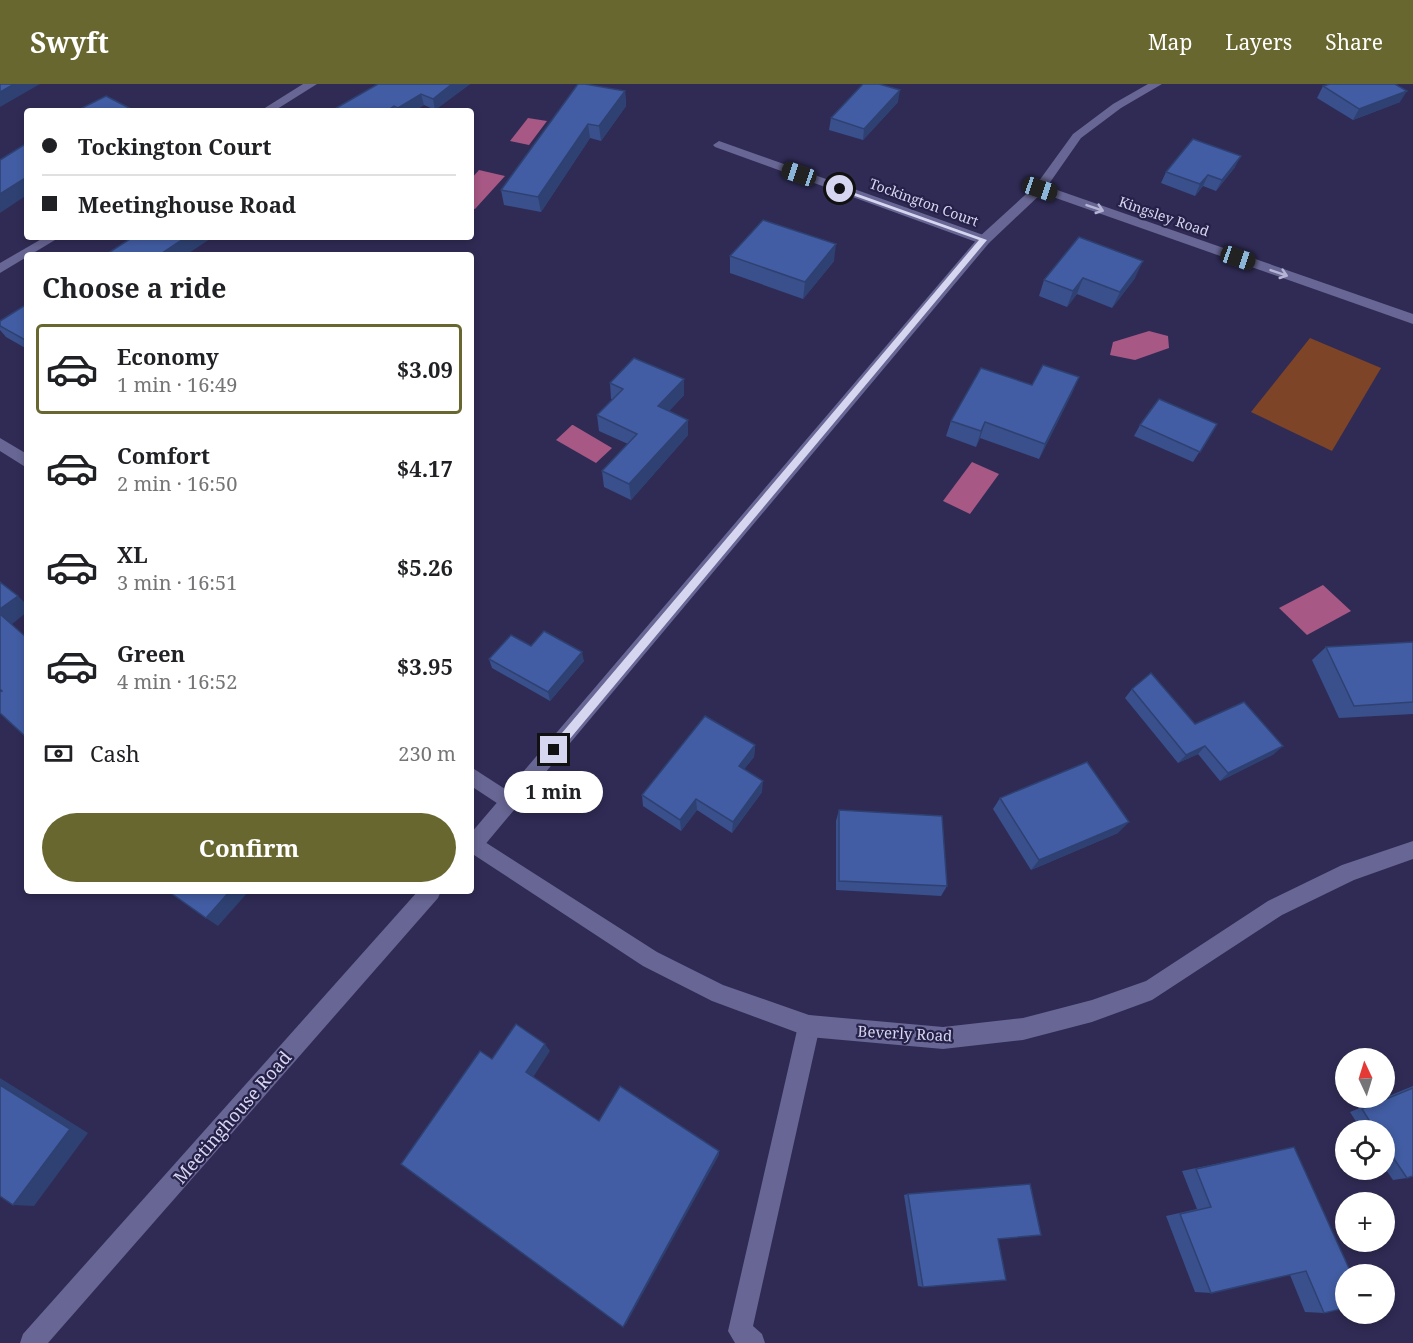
<!DOCTYPE html>
<meta charset="utf-8">
<style>
:root{--surface:#fff;--page:#f6f6f6;--text:#202124;--muted:#757577;--line:#e0e0e0;--accent:#696730}
body{margin:0;font-family:"Noto Serif",serif;background:var(--page);color:var(--text);height:100vh;display:flex;flex-direction:column;font-size:22px;white-space:nowrap}
*{box-sizing:border-box;margin:0}
p{font-size:20px;color:var(--muted)}
.icon{flex:none;width:33px;height:33px;fill:none;stroke:currentColor;stroke-width:2;stroke-linecap:round;stroke-linejoin:round}
.map{position:relative;flex:1;overflow:hidden}
.panel{position:absolute;left:24px;top:168px;width:450px;height:642px;display:flex;flex-direction:column;background:var(--surface);border-radius:6px;box-shadow:0 3px 9px #0003}
.panel>*{flex:none}
.banner{position:absolute;left:24px;top:24px;width:450px;height:132px;border-radius:6px;box-shadow:0 3px 9px #0003;display:grid;align-content:center;height:132px;padding:0 18px;background:var(--surface)}
.needle{width:39px;rotate:356deg}
.tools{position:absolute;left:1335px;top:964px;display:grid;gap:12px}
.tools a{display:grid;place-items:center;width:60px;height:60px;border-radius:50%;background:var(--surface);box-shadow:0 3px 9px #0003;font-size:30px}
.end{position:absolute;width:27px;height:27px;margin:-14px;border:8px solid #d6d6f0;background:#111;box-shadow:0 0 0 3px #111}
.from{border-radius:50%}
.bubble{position:absolute;height:42px;border-radius:21px;background:var(--surface);box-shadow:0 3px 9px #0003;font-size:20px;font-weight:700;line-height:42px;text-align:center}
.car{position:absolute;width:18px;height:36px;margin:-18px -9px;border-radius:8px;box-shadow:0 0 4px 2px #0007;background:linear-gradient(#222 24%,#8ab4d8 0 40%,#222 0 76%,#8ab4d8 0 86%,#222 0)}
.banner b{display:flex;align-items:center;gap:21px;height:57px;font-size:22px}
.banner b+b{border-top:2px solid var(--line)}
.banner i{width:15px;height:15px;background:var(--text)}
ul{padding:0;list-style:none}
li{display:flex;align-items:center;gap:18px;height:90px;margin:0 12px 9px;padding:0 6px;border:3px solid transparent;border-radius:6px}
li div{flex:1}
li b{display:block;font-size:22px}
li em{font-style:normal;font-weight:700}
li.current{border-color:var(--accent)}
li>.icon{width:54px;height:54px;stroke-width:1.5}
h2{padding:0 18px;font-size:27px;line-height:72px}
.pay{display:flex;align-items:center;gap:15px;height:66px;padding:0 18px;font-size:22px}
.pay p{margin-inline-start:auto}
.action{display:flex;gap:12px;margin-top:auto;padding:12px 18px}
.action a{flex:1;height:69px;border-radius:36px;background:var(--accent);color:#fff;font-size:24px;font-weight:700;line-height:69px;text-align:center}
header{display:flex;align-items:center;gap:36px;box-sizing:border-box;height:84px;padding:0 30px;background:var(--accent);color:#fff}
header strong{font-size:28px}
nav{display:flex;gap:33px;margin-inline-start:auto;font-size:21px}
.map>svg:first-child{display:block}
.green{fill:#7d4427}
.water{fill:#a75884}
.lines{fill:none;stroke-linecap:round;stroke-linejoin:round}
.lane{fill:#686694;fill-rule:evenodd}
.street{fill:#686694;fill-rule:evenodd}
.secondary{fill:#686694;fill-rule:evenodd}
.wall{fill:#39508c}
.shaded-wall{fill:#2e4172}
.building{fill:#425da3;stroke:#2e4172;stroke-width:1.5}
.oneway{stroke:#b5b4d4}
.route{fill:#d6d6f0}
.labels{text-anchor:middle;dominant-baseline:central;stroke-width:4.5;stroke-linejoin:round;paint-order:stroke}
.far-street-label{font-size:14px;fill:#d6d6f0;stroke:#262149}
.street-label{font-size:15px;fill:#d6d6f0;stroke:#262149}
.near-street-label{font-size:18px;fill:#d6d6f0;stroke:#262149}
</style>
<header>
<strong>Swyft</strong>
<nav><a>Map</a><a>Layers</a><a>Share</a></nav>
</header>
<div class="map">
<svg width="1413" height="1259" viewBox="0 0 1413 1259">
<rect width="100%" height="100%" fill="#2f2b54"/>
<path class="green" d="M1310 254 1381 284 1332 367 1251 328Z"/>
<g class="water">
<path d="M528 34 547 37 529 61 510 57Z"/>
<path d="M479 86 505 92 475 125 471 124V95Z"/>
<path d="M1149 247 1168 252 1169 264 1135 276 1110 271 1113 258Z"/>
<path d="M572 341H573L612 364 596 379 556 356Z"/>
<path d="M972 378 999 390 970 430 943 417Z"/>
<path d="M1323 501 1351 527 1307 551 1279 524Z"/>
</g>
<g class="lines">
<path class="lane" d="M809 931 817 934 820 942 753 1242 762 1250 765 1259H735L728 1247 798 942 801 934Z"/>
<g class="street">
<path d="M303 0H317L274 27H260Z"/>
<path d="M719 57 989 153 990 156 989 159H979L715 63 713 61Z"/>
<path d="M1040 100 1413 230V240L1036 107 1034 104Z"/>
<path d="M45 153H60L0 189V179Z"/>
<path d="M0 354 27 370V384L0 367Z"/>
<path d="M471 683 516 712 518 718 516 724 509 727 471 702Z"/>
<path d="M474 751 657 868 723 901 809 931 943 943 1023 934 1092 916 1146 897 1268 817 1342 781 1413 757V775L1354 796 1282 831 1152 916 1092 938 1023 956 943 965 809 953 712 917 643 882 471 769V752Z"/>
</g>
<g class="secondary">
<path d="M1148 0H1162L1121 24 1081 54 1044 107 989 159 478 769 471 772V749L979 153 1036 101 1073 50 1113 20Z"/>
<path d="M418 807H441L438 814 48 1259H20L23 1250Z"/>
</g>
</g>
<g class="wall">
<path d="M378 0H470L435 26 424 21 414 27H331Z"/>
<path d="M1323 2 1400 18 1353 36 1317 14Z"/>
<path d="M625 7 626 22 601 57 590 54 541 128 504 121 501 106Z"/>
<path d="M898 18 863 56 829 46 831 34Z"/>
<path d="M1235 83 1216 107 1203 102 1195 112 1161 99 1166 88Z"/>
<path d="M1079 153 1135 194 1112 224 1077 210 1067 223 1039 212 1044 196Z"/>
<path d="M730 172 834 177 803 215 730 189Z"/>
<path d="M27 220V265L6 253 0 246V237Z"/>
<path d="M1079 293 1072 309 1039 375 980 354 976 363 946 352 951 337 1032 301Z"/>
<path d="M610 299 684 311 669 327 688 336V351L631 416 604 403 602 387 628 360 599 347 597 331 613 315H611Z"/>
<path d="M1217 340 1193 378 1134 352 1140 341Z"/>
<path d="M1413 558V630L1339 634 1312 576 1326 563Z"/>
<path d="M531 562 584 577 550 617 492 584 489 575Z"/>
<path d="M1132 605 1195 640 1274 670 1220 697 1198 670 1178 679 1125 614Z"/>
<path d="M755 661 754 673 744 685 762 708 732 749 697 726 681 747 643 722 642 711Z"/>
<path d="M1000 714 1118 749 1031 786 993 725Z"/>
<path d="M839 726 947 802 941 812 836 806V737Z"/>
<path d="M1413 1002V1092L1407 1094 1393 1096 1384 1083V1047H1362L1350 1028Z"/>
<path d="M1277 1067 1324 1229 1305 1228 1290 1191 1211 1209 1195 1208 1166 1132 1197 1125 1182 1087Z"/>
<path d="M908 1110 923 1203 918 1202 904 1111Z"/>
</g>
<g class="shaded-wall">
<path d="M14 0H40L0 23V8Z"/>
<path d="M452 0H470L435 26 433 15Z"/>
<path d="M900 6 898 18 863 56 864 45Z"/>
<path d="M625 7 626 22 601 57 599 42Z"/>
<path d="M1407 7 1400 18 1353 36 1359 25Z"/>
<path d="M421 10 424 21 414 27H399L398 24Z"/>
<path d="M394 22 395 27H387Z"/>
<path d="M588 40 590 54 541 128 538 113Z"/>
<path d="M1241 72 1235 83 1216 107 1222 96Z"/>
<path d="M1208 91 1203 102 1195 112 1200 100Z"/>
<path d="M27 93V111L0 129V110Z"/>
<path d="M186 153H213L186 171H159Z"/>
<path d="M836 160 834 177 803 215 805 198Z"/>
<path d="M1143 177 1135 194 1112 224 1120 208Z"/>
<path d="M1083 194 1077 210 1067 223 1073 207Z"/>
<path d="M1079 293 1072 309 1039 375 1045 360Z"/>
<path d="M684 295V311L659 338 658 322Z"/>
<path d="M688 336V351L631 416 629 400Z"/>
<path d="M985 338 980 354 976 363 981 347Z"/>
<path d="M18 512 27 521V528L11 541 0 530V525Z"/>
<path d="M582 568 584 577 550 617 548 608Z"/>
<path d="M755 661 754 673 738 693 739 682Z"/>
<path d="M1205 662 1198 670 1178 679 1186 671Z"/>
<path d="M1283 662 1274 670 1220 697 1228 689Z"/>
<path d="M763 697 762 708 732 749 733 738Z"/>
<path d="M696 715 697 726 681 747 680 736Z"/>
<path d="M1129 738 1118 749 1031 786 1039 776Z"/>
<path d="M230 807H249L218 842 206 834Z"/>
<path d="M545 960 550 967 532 995 526 988Z"/>
<path d="M0 994 88 1049 34 1122 13 1121 0 1001Z"/>
<path d="M719 1067V1071L626 1240 623 1243Z"/>
</g>
<g class="building">
<path d="M0 0H14L0 8Z"/>
<path d="M378 0H452L433 15 421 10 398 24 394 22 387 27H331Z"/>
<path d="M578 0H585L625 7 599 42 588 40 538 113 501 106Z"/>
<path d="M863 0H879L900 6 864 45 831 34Z"/>
<path d="M1330 0H1395L1407 7 1359 25 1323 2Z"/>
<path d="M106 12 135 27H76Z"/>
<path d="M1193 55 1241 72 1222 96 1208 91 1200 100 1166 88Z"/>
<path d="M27 59V93L0 110V76Z"/>
<path d="M763 136 836 160 805 198 730 172Z"/>
<path d="M133 153H186L159 171H105Z"/>
<path d="M1079 153 1143 177 1120 208 1083 194 1073 207 1044 196Z"/>
<path d="M27 220V257L0 242V237Z"/>
<path d="M634 274 684 295 658 322 688 336 629 400 602 387 637 350 597 331 623 305 610 299Z"/>
<path d="M1043 281 1079 293 1045 360 985 338 981 347 951 337 981 284 1032 301Z"/>
<path d="M1159 315 1217 340 1200 368 1140 341Z"/>
<path d="M0 498 18 512 0 525Z"/>
<path d="M0 530 27 554V654L0 629V608L2 607 0 605Z"/>
<path d="M544 547 582 568 548 608 489 575 511 551 531 562Z"/>
<path d="M1413 558V618L1354 622 1326 563Z"/>
<path d="M1151 589 1195 640 1244 618 1283 662 1228 689 1205 662 1186 671 1132 605Z"/>
<path d="M705 632 755 661 739 682 763 697 733 738 696 715 680 736 642 711Z"/>
<path d="M1087 678 1129 738 1039 776 1000 714Z"/>
<path d="M839 726 942 732 947 802 839 797Z"/>
<path d="M168 807H230L206 834Z"/>
<path d="M516 940 545 960 526 988 599 1037 620 1002 719 1067 623 1243 401 1080 480 967 492 975Z"/>
<path d="M0 1001 70 1045 13 1121 0 1112Z"/>
<path d="M1413 1004V1092L1407 1094 1384 1060V1047H1376L1362 1025Z"/>
<path d="M1294 1063 1352 1191H1346V1224L1324 1229 1306 1187 1211 1209 1180 1130 1211 1123 1196 1085Z"/>
<path d="M1030 1100 1041 1151 998 1155 1006 1196 923 1203 908 1110Z"/>
</g>
<defs><path id="oneway-shaft" d="M-6 0H5M1.5-3L5.5 0L1.5 3" fill="none" stroke-width="1.6" stroke-linecap="round" stroke-linejoin="round" transform="scale(1.5)"/></defs>
<g class="oneway">
<use href="#oneway-shaft" transform="translate(1095 124) rotate(19)"/>
<use href="#oneway-shaft" transform="translate(1279 189) rotate(19)"/>
</g>
<path class="route" d="M838 103 987 156 558 669H551V662L979 156 838 106Z"/>
<g class="labels">
<g class="far-street-label">
<text transform="translate(924 118) rotate(20)">Tockington Court</text>
<text transform="translate(1164 132) rotate(19)">Kingsley Road</text>
</g>
<g class="street-label">
<text transform="translate(905 949) rotate(3)">Beverly Road</text>
</g>
<g class="near-street-label">
<text transform="translate(232 1033) rotate(-49)">Meetinghouse Road</text>
</g>
</g>
</svg>
<div class="tools">
<a><svg class="needle" viewBox="-14 -14 28 28"><path d="M0-13l5 13h-10z" fill="#e53935"/><path d="M0 13l5-13h-10z" fill="#757577"/></svg></a>
<a><svg class="icon" aria-label="locate" viewBox="0 0 24 24"><circle cx="12" cy="12" r="6"/><path d="M12 2v4M12 18v4M2 12h4M18 12h4"/></svg></a>
<a>+</a>
<a>−</a>
</div>
<i class="end from" style="left:840px;top:105px"></i>
<i class="end" style="left:554px;top:666px"></i>
<div class="bubble" style="left:504px;top:687px;width:99px">1 min</div>
<i class="car" style="left:799px;top:90px;rotate:289deg"></i>
<i class="car" style="left:1040px;top:105px;rotate:109deg"></i>
<i class="car" style="left:1238px;top:174px;rotate:109deg"></i>
<div class="banner">
<b><i class="from"></i>Tockington Court</b>
<b><i></i>Meetinghouse Road</b>
</div>
<section class="panel">
<h2>Choose a ride</h2>
<ul>
<li class="current"><svg class="icon" aria-label="car" viewBox="0 0 24 24"><path d="M5 17H2v-5l4-1 3-4h7l3 4 3 1v5h-3M9 17h6M6 11h13"/><circle cx="7" cy="17" r="2"/><circle cx="17" cy="17" r="2"/></svg><div><b>Economy</b><p>1 min · 16:49</p></div><em>$3.09</em></li>
<li><svg class="icon" aria-label="car" viewBox="0 0 24 24"><path d="M5 17H2v-5l4-1 3-4h7l3 4 3 1v5h-3M9 17h6M6 11h13"/><circle cx="7" cy="17" r="2"/><circle cx="17" cy="17" r="2"/></svg><div><b>Comfort</b><p>2 min · 16:50</p></div><em>$4.17</em></li>
<li><svg class="icon" aria-label="car" viewBox="0 0 24 24"><path d="M5 17H2v-5l4-1 3-4h7l3 4 3 1v5h-3M9 17h6M6 11h13"/><circle cx="7" cy="17" r="2"/><circle cx="17" cy="17" r="2"/></svg><div><b>XL</b><p>3 min · 16:51</p></div><em>$5.26</em></li>
<li><svg class="icon" aria-label="car" viewBox="0 0 24 24"><path d="M5 17H2v-5l4-1 3-4h7l3 4 3 1v5h-3M9 17h6M6 11h13"/><circle cx="7" cy="17" r="2"/><circle cx="17" cy="17" r="2"/></svg><div><b>Green</b><p>4 min · 16:52</p></div><em>$3.95</em></li>
</ul>
<div class="pay"><svg class="icon" aria-label="cash" viewBox="0 0 24 24"><path d="M3 7h18v10H3z"/><circle cx="12" cy="12" r="2"/></svg>Cash<p>230 m</p></div>
<div class="action"><a>Confirm</a></div>
</section>
</div>
